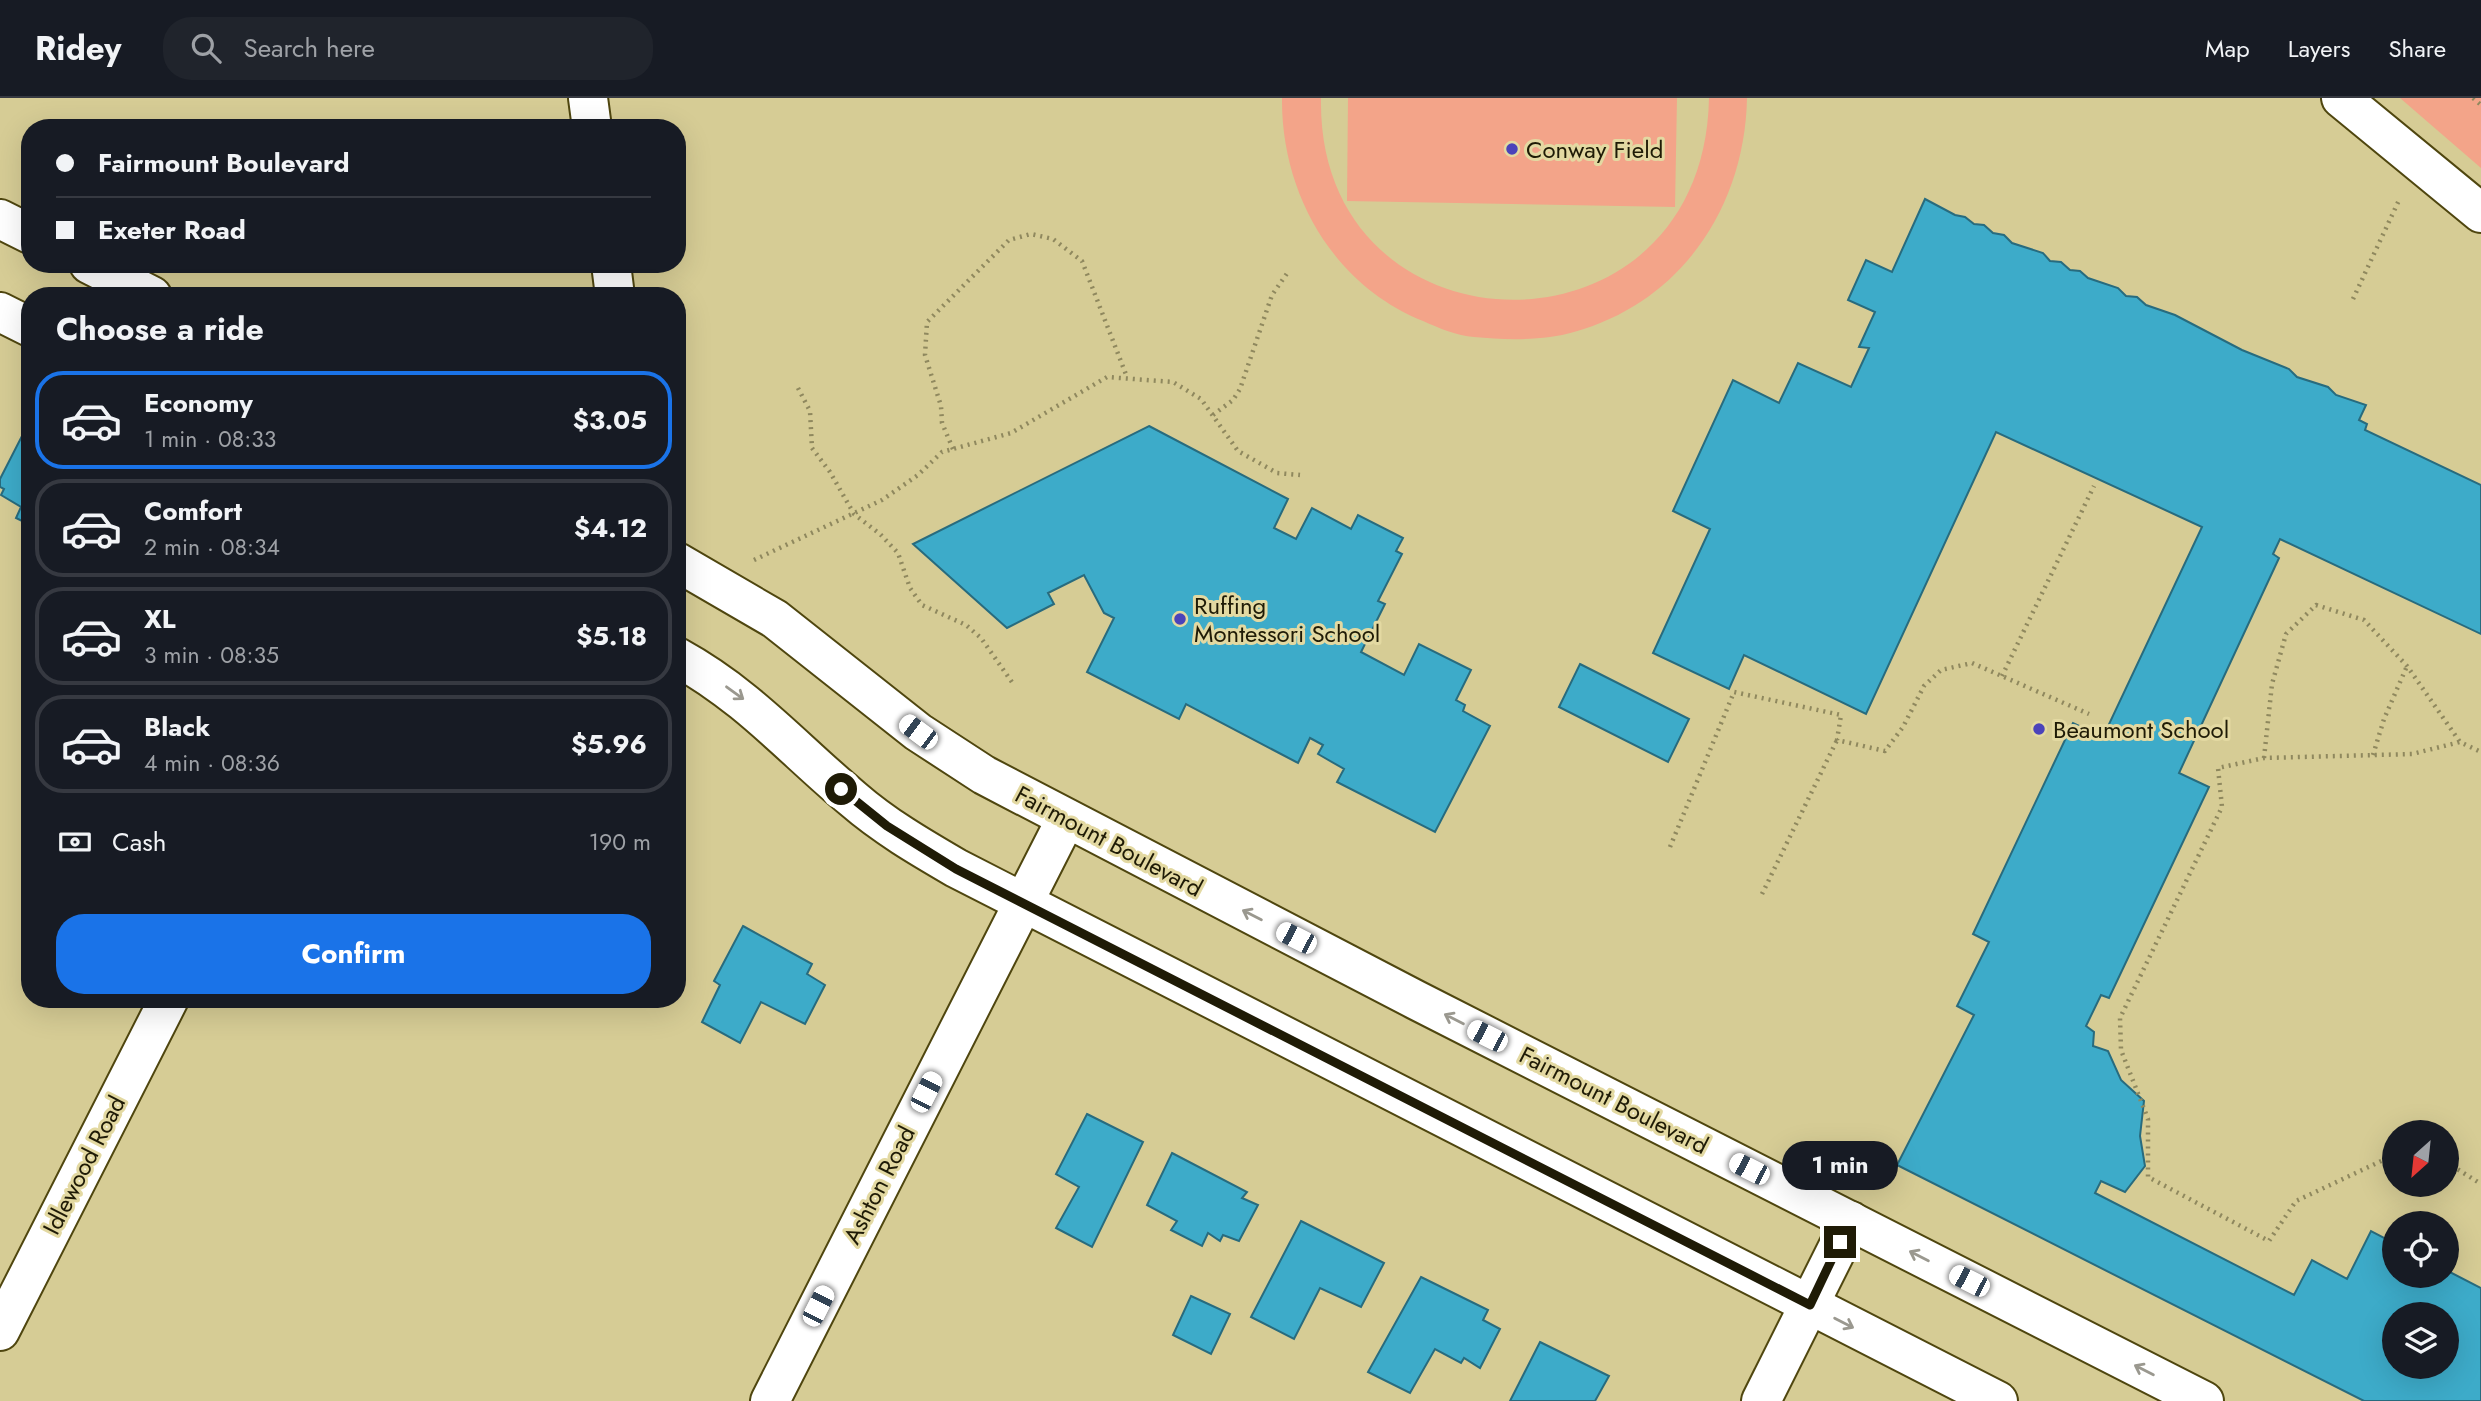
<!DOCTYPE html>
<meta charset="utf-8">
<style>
:root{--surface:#171b24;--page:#20242c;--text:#f1f3f6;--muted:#9ea1a6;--line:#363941;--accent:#1a73e8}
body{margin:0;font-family:Jost,sans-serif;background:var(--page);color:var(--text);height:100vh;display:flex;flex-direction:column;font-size:26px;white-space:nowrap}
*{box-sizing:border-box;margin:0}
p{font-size:23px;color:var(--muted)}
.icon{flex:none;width:38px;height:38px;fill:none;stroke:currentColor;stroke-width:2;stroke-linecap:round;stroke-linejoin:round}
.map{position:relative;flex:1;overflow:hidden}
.drawer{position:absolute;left:21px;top:189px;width:665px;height:721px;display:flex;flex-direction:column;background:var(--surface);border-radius:28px;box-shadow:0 7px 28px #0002}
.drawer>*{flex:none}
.guide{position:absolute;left:21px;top:21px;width:665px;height:154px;border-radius:28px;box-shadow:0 7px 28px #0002;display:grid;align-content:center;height:154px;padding:0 35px;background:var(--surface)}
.needle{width:46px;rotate:207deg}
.buttons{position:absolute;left:2382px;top:1022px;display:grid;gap:14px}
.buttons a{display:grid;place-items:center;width:77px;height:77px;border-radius:50%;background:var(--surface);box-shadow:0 7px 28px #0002;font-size:35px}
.end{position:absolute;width:32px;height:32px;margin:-16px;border:9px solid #1f1b06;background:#fff;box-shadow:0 0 0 4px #fff}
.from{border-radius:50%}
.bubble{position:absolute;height:49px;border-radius:24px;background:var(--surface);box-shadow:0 7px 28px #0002;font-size:23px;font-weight:700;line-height:49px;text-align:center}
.car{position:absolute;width:21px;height:42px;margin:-21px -10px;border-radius:9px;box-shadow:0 0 5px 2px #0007;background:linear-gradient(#fff 24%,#345 0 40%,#fff 0 76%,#345 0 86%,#fff 0)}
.guide b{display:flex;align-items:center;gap:24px;height:66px;font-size:26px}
.guide b+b{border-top:2px solid var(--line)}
.guide i{width:18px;height:18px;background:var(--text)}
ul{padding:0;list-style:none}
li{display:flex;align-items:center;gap:21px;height:98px;margin:0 14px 10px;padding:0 21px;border:4px solid var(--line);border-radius:28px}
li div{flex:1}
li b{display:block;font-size:26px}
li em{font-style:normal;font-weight:700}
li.active{border-color:var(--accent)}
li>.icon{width:63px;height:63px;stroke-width:1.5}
h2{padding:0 35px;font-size:32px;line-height:84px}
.pay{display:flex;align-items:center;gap:18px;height:77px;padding:0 35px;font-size:26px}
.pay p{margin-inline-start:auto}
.primary-button{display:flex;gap:14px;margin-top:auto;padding:14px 35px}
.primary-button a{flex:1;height:80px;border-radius:28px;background:var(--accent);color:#fff;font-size:28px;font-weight:700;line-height:80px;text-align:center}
header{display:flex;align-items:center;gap:42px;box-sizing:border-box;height:98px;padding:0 35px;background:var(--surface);border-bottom:2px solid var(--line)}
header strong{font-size:33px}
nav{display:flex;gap:38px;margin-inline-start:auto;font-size:24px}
.search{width:490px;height:63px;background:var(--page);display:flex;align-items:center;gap:18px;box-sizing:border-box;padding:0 24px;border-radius:28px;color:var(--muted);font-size:26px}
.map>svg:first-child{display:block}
.green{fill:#f3a489}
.building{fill:#3dabc9;stroke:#286b7e;stroke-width:2;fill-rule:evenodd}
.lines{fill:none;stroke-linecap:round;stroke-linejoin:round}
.street-casing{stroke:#4f460f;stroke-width:42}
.secondary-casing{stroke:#4f460f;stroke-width:42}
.path{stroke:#8f885e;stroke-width:4.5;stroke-dasharray:2 5;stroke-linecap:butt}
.street{stroke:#fff;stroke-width:38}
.secondary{stroke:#fff;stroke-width:38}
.oneway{stroke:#9a988f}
.route{stroke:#1f1b06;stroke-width:9}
.poi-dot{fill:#4b43ba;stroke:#e3d9a2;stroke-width:2.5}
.labels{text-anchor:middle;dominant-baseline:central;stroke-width:6;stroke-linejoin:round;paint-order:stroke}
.poi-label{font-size:24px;fill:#1f1b06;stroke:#e3d9a2;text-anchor:start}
.street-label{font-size:24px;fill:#1f1b06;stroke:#e3d9a2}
</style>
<header>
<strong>Ridey</strong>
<div class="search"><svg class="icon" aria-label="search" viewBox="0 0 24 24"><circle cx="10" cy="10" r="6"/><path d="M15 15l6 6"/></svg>Search here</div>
<nav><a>Map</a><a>Layers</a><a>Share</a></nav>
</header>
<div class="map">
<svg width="2481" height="1303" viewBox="0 0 2481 1303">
<rect width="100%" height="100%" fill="#d6cc95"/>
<g class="green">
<path d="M1282 0H1321C1316 265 1704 273 1709 0H1747C1745 108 1682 204 1574 234 1544 243 1505 242 1474 239 1457 238 1439 230 1423 223 1333 187 1281 95 1282 0Z"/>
<path d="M1348 0H1677L1675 109 1347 103Z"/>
<path d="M2400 0H2481V70Z"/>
</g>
<g class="building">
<path d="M1925 101 1955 117 1965 119 1974 126 1984 127 1993 135 2004 137 2012 145 2043 155 2050 163 2061 164 2070 172 2080 173 2088 180 2118 190 2126 198 2137 199 2146 207 2175 217 2242 252 2289 271 2297 279 2328 289 2336 297 2366 307 2359 322 2367 326 2365 332 2481 387V536L2280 441 2273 456 2279 460 2179 675 2209 689 2109 900 2101 897 2086 928 2094 934 2093 948 2108 953 2121 982 2144 1003 2140 1038 2145 1068 2125 1094 2101 1083 2095 1095 2294 1197 2312 1162 2347 1181 2371 1133 2394 1145V1178H2446V1172L2481 1190V1303H2364L1897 1067 1974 917 1957 908 1989 844 1973 836 2073 625 2103 639 2202 429 1996 334 1866 616 1744 557 1729 591 1653 555 1710 431 1673 413 1733 282 1779 305 1798 265 1851 289 1869 250 1859 249 1875 214 1848 202 1866 162 1892 174ZM2394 1216H2446V1269H2394Z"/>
<path d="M1149 328 1288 401 1274 430 1296 441 1312 410 1351 431 1358 417 1403 440 1396 453 1402 456 1378 503 1385 506 1361 554 1404 577 1419 546 1471 572 1456 602 1465 607 1463 613 1490 628 1435 734 1337 684 1344 671 1318 656 1323 647 1310 640 1298 665 1186 606 1179 621 1087 574 1114 520 1104 515 1084 477 1048 495 1054 506 1007 530 913 446Z"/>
<path d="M23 336 30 339V427L16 420 21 409 1 397 4 391 0 389V381Z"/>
<path d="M1580 566 1689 621 1668 664 1559 609Z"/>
<path d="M743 828 812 866 807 876 825 887 805 926 761 904 740 945 702 924 720 887 714 883Z"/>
<path d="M1087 1016 1143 1044 1092 1149 1056 1130 1079 1089 1056 1076Z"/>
<path d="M1172 1055 1247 1094 1242 1100 1258 1107 1239 1143 1223 1137 1220 1143 1208 1135 1202 1148 1171 1132 1177 1123 1147 1107Z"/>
<path d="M1301 1123 1384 1165 1361 1209 1320 1190 1294 1241 1251 1219Z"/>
<path d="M1421 1179 1488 1212 1483 1222 1500 1231 1480 1270 1464 1260 1461 1265 1435 1251 1410 1295 1368 1274Z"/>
<path d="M1191 1198 1230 1216 1211 1256 1173 1237Z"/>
<path d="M1540 1244 1609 1278 1595 1303H1510Z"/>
</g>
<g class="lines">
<g class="street-casing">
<g id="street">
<path d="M588 0 592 30"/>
<path d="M2341 0 2481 115"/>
<path d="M611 166 615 198"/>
<path d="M0 1233 169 901"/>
<path d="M770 1303 1066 721"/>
<path d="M1761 1303 1851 1123"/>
</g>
</g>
<g class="secondary-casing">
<g id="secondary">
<path d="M0 121 30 136"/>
<path d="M89 166 152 198"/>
<path d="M0 214 30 229"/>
<path d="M677 464 775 521 918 634 984 677 1416 902 2204 1303"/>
<path d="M677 559C748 598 792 650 853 701 884 728 920 749 956 770L1998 1303"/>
</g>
</g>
<g class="path">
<path d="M2473 0 2481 7"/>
<path d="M2353 201 2400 100"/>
<path d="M798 290 810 313 812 350 830 374 854 416 880 436 898 455 910 490 922 507 966 527 981 540 1014 587"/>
<path d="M1213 317 1233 302 1240 291 1272 197 1288 174"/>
<path d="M953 351 942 325 941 308 925 257 927 224 1009 142 1031 136 1053 141 1082 163 1127 279"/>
<path d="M754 462 882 402 918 377 942 354 1011 335 1107 279 1173 284 1201 301 1238 353 1277 375 1300 377"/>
<path d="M2002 578 2094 388"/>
<path d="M2373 657 2384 621 2407 568"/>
<path d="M2264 660 2272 586 2286 536 2316 507 2364 522 2407 568 2460 644"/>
<path d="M1670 749 1734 594 1841 617 1837 642 1885 653 1903 629 1924 588 1941 572 1972 565 2089 616"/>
<path d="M1762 796 1837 642"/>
<path d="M2394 1057 2296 1103 2269 1143 2148 1079V1021L2121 952 2120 920 2222 709 2218 670 2264 660 2412 656 2460 644 2481 654"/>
<path d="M2446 1064 2481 1086"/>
</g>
<use href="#street" class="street"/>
<use href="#secondary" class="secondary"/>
</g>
<defs><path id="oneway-shaft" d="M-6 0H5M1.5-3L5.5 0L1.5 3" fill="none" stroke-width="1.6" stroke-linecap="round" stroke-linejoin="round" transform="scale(1.75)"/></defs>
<g class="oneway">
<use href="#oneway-shaft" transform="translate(735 595) rotate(36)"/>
<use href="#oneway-shaft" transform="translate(1252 817) rotate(-153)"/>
<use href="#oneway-shaft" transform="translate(1454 921) rotate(-153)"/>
<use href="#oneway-shaft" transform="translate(1919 1158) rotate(-153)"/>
<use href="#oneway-shaft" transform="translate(1844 1225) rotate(27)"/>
<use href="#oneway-shaft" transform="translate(2144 1272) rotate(-153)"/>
</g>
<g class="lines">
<path class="route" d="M841 691 887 728 956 771 1810 1207 1840 1144"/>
</g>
<g class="poi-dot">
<circle cx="1512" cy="51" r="7"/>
<circle cx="1180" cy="521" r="7"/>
<circle cx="2039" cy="631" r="7"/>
</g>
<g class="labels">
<g class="poi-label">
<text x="1526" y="51">Conway Field</text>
<text x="1194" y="507">Ruffing<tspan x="1194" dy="28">Montessori School</tspan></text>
<text x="2053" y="631">Beaumont School</text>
</g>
<g class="street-label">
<text transform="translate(1109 743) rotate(28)">Fairmount Boulevard</text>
<text transform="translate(1614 1002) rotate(27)">Fairmount Boulevard</text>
<text transform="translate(84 1067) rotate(-63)">Idlewood Road</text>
<text transform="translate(879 1087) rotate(-63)">Ashton Road</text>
</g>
</g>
</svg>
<div class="buttons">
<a><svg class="needle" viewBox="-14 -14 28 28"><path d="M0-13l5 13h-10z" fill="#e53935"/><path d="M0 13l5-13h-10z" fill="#9ea1a6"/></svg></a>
<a><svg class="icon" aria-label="locate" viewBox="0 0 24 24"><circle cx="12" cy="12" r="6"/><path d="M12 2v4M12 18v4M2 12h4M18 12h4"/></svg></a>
<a><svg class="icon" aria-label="layers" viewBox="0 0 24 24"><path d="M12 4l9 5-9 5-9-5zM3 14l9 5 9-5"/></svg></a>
</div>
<i class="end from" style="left:841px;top:691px"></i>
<i class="end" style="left:1840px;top:1144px"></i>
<div class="bubble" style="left:1782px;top:1043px;width:116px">1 min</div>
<i class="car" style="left:918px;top:634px;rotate:307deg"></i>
<i class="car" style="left:1296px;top:840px;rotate:297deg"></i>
<i class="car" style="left:1487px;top:938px;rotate:297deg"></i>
<i class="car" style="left:926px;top:994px;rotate:27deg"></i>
<i class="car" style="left:1749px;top:1071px;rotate:297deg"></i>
<i class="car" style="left:1969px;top:1183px;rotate:297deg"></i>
<i class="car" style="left:818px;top:1208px;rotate:27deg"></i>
<div class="guide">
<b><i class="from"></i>Fairmount Boulevard</b>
<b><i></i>Exeter Road</b>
</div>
<section class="drawer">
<h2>Choose a ride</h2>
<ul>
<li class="active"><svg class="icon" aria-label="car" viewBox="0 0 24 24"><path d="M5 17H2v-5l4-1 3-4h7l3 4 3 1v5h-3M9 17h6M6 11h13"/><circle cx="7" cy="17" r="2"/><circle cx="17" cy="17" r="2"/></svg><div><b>Economy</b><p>1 min · 08:33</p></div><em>$3.05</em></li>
<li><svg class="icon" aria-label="car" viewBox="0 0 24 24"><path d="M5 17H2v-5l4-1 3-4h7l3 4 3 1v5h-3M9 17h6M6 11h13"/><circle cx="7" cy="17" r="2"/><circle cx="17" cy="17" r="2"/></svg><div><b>Comfort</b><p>2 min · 08:34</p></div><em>$4.12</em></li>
<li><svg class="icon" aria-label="car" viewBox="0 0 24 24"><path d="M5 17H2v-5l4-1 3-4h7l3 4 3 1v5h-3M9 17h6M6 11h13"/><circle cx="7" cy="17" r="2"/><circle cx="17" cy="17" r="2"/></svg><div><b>XL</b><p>3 min · 08:35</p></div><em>$5.18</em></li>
<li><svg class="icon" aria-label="car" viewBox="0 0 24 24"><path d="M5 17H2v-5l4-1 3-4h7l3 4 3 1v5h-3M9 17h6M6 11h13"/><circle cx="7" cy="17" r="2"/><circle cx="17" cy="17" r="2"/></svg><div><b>Black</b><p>4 min · 08:36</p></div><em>$5.96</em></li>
</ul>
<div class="pay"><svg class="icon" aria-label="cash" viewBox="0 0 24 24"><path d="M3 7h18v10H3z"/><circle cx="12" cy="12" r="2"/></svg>Cash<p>190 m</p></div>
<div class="primary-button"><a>Confirm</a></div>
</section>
</div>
